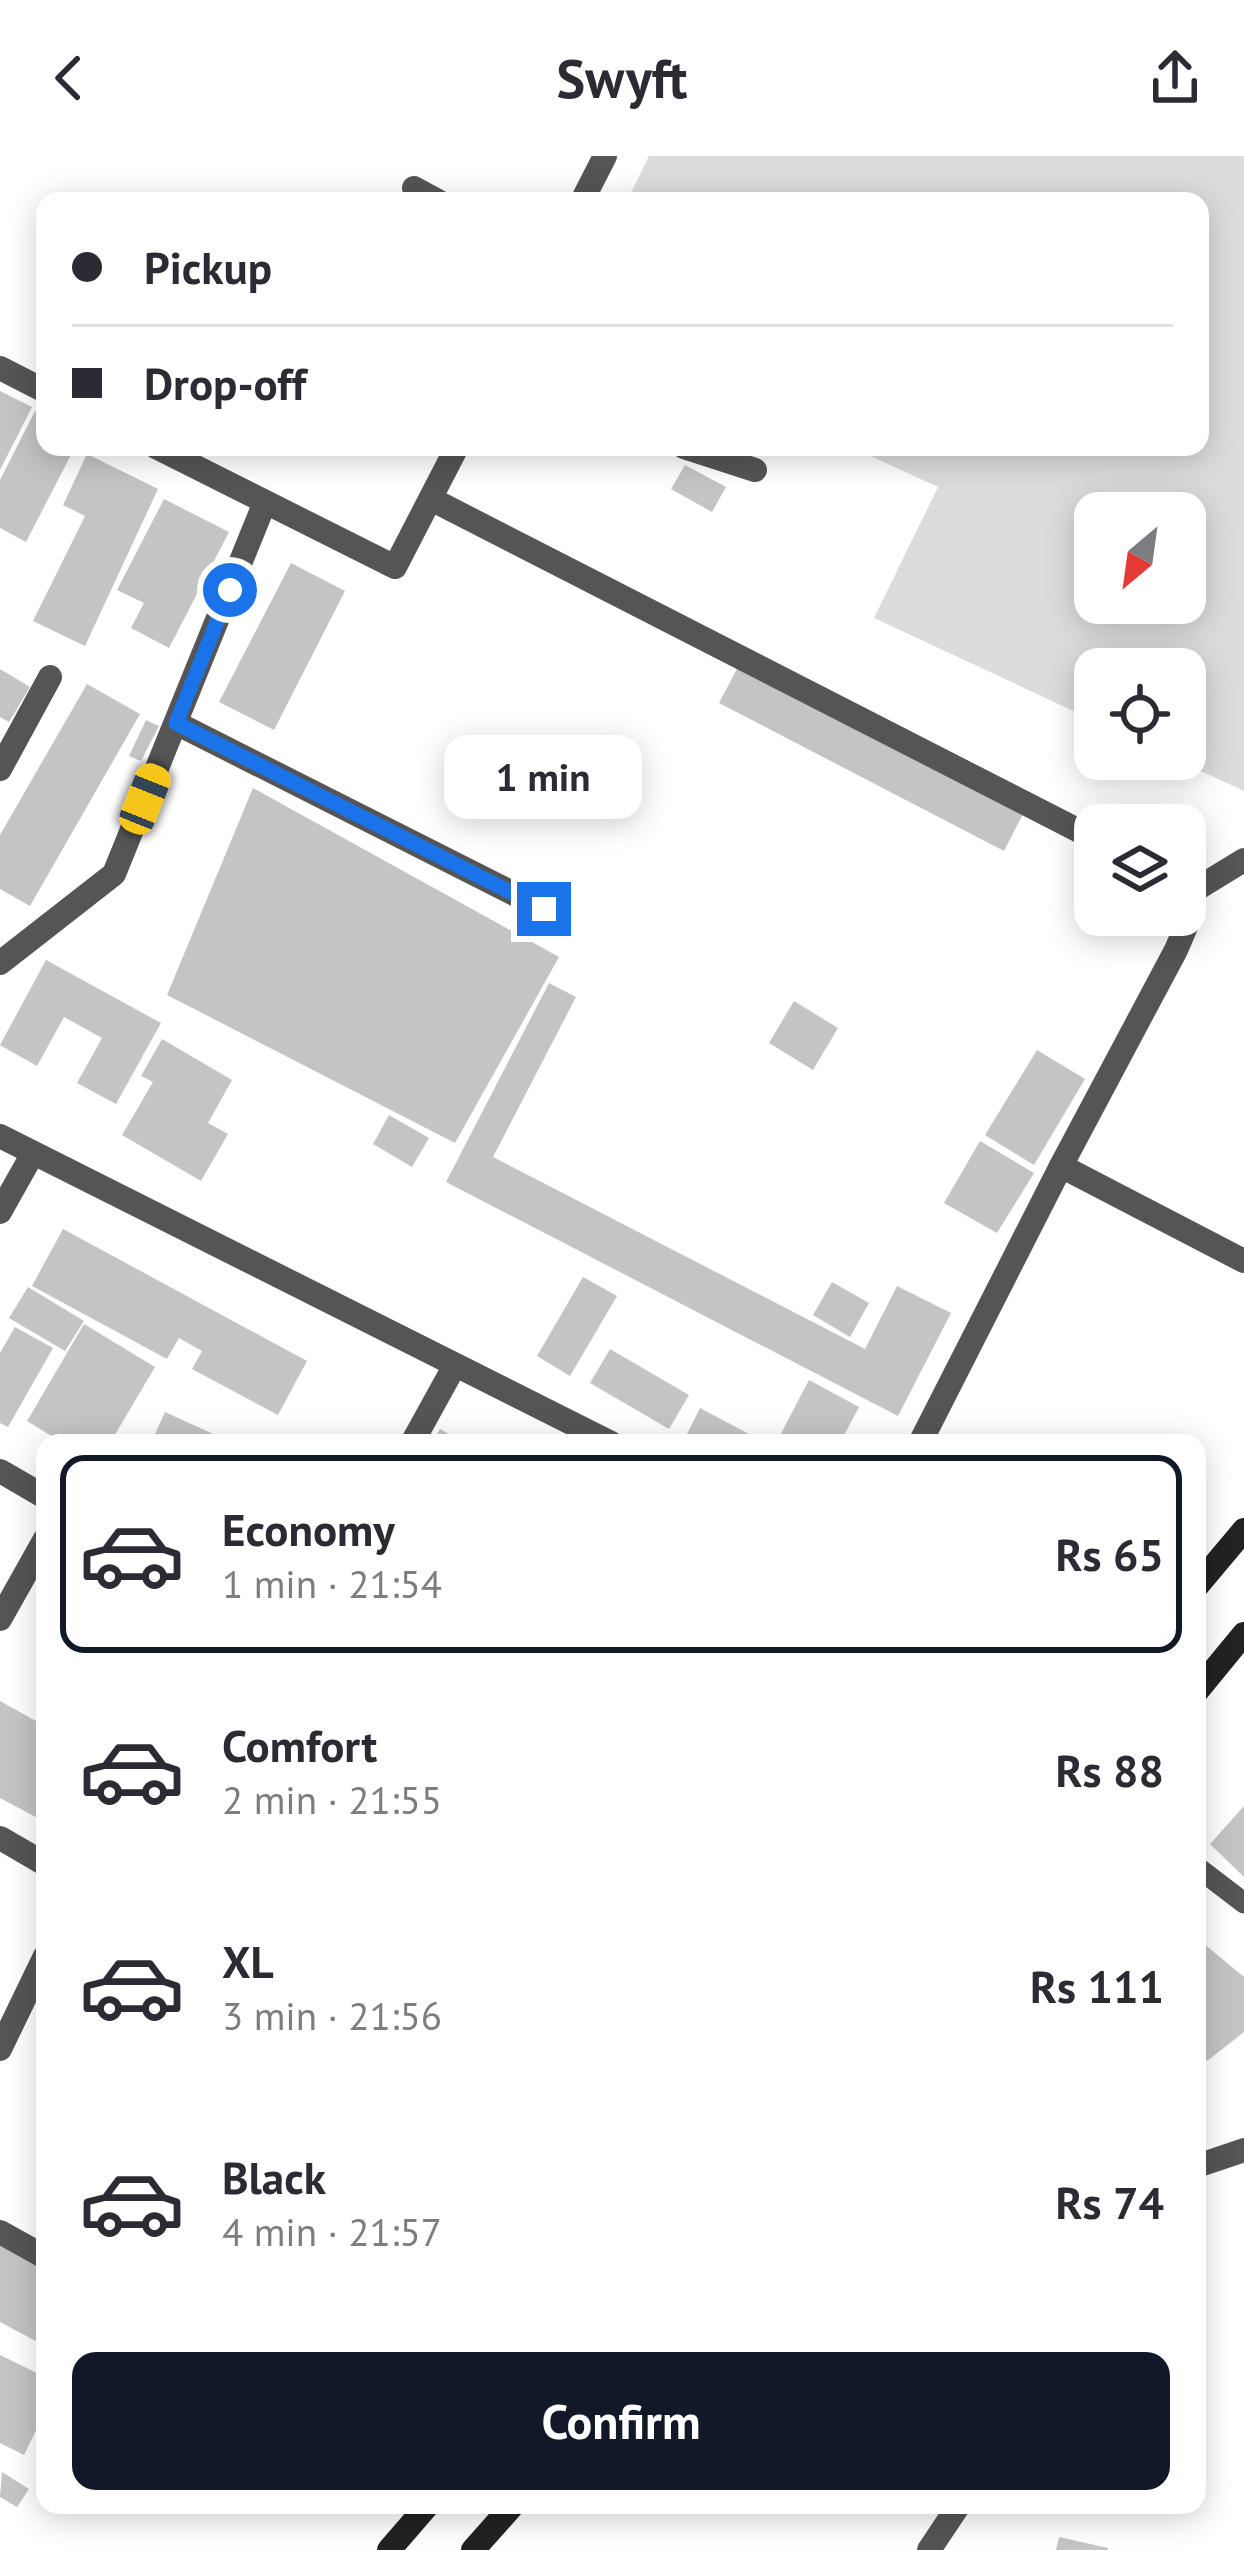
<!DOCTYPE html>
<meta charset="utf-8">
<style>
:root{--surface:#fff;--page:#f2f2f3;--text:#2b2b33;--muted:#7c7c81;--line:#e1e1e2;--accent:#111827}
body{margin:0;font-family:"PT Sans",sans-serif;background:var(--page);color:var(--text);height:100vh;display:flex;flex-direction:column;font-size:45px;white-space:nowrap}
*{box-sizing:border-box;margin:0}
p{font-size:39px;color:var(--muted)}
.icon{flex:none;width:66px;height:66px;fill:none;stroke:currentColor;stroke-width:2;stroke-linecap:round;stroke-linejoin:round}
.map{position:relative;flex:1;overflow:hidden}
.drawer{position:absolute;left:36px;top:1278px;width:1170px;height:1080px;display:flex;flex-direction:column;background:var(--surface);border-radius:24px;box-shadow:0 6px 30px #0003}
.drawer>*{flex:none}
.banner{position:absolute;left:36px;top:36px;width:1173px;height:264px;border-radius:24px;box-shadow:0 6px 30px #0003;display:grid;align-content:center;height:264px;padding:0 36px;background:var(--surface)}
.needle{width:78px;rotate:209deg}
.tools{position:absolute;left:1074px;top:336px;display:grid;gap:24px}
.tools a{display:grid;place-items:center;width:132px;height:132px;border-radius:24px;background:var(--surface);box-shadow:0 6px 30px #0003;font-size:60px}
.end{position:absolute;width:54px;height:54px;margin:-27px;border:15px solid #1a73e8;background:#fff;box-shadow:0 0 0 6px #fff}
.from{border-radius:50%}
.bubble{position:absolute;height:84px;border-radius:24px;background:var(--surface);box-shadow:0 6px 30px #0003;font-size:39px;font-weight:700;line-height:84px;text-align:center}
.car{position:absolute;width:36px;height:72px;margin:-36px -18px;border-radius:15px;box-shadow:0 0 9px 3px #0007;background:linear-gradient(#f5c518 24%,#345 0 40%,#f5c518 0 76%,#345 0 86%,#f5c518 0)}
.banner b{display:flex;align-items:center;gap:42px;height:114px;font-size:45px}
.banner b+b{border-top:3px solid var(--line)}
.banner i{width:30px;height:30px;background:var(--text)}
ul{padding:21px 0 0;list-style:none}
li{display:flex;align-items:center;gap:36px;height:198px;margin:0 24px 18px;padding:0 12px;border:6px solid transparent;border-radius:24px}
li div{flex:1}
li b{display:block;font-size:45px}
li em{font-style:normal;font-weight:700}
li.selected{border-color:var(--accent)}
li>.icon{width:108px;height:108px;stroke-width:1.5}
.cta{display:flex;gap:24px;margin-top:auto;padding:24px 36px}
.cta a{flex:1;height:138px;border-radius:24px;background:var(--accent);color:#fff;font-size:48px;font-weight:700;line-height:138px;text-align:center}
header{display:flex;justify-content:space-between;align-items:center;height:156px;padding:0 36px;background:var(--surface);font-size:54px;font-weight:700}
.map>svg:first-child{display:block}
.green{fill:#dcdcdc;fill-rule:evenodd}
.building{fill:#c4c4c4}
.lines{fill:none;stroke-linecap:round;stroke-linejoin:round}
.service{stroke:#555;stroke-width:21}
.minor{stroke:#555;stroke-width:24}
.secondary{stroke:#222;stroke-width:24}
.route{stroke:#1a73e8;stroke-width:15}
</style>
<header><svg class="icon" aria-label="back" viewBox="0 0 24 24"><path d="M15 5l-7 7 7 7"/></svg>Swyft<svg class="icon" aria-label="share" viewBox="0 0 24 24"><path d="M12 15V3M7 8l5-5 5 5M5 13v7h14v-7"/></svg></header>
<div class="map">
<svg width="1244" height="2394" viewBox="0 0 1244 2394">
<rect width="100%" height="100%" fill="#fff"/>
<path class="green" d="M649 0H1244V635L1175 603H1185V513H1095V565L874 462 938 331 851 291H1200V45H627ZM1095 357H1185V447H1095Z"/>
<g class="building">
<path d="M0 235 32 251 0 314Z"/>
<path d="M35 255 45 260V291H75L26 386 0 372V324Z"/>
<path d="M87 298 158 333 85 490 33 465 85 360 63 349Z"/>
<path d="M685 309 726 331 712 356 671 333Z"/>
<path d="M164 343 229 376 169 492 131 472 144 447 117 434Z"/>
<path d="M291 407 345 435 274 574 219 546Z"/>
<path d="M738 511 1023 658 1004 695 719 547Z"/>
<path d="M0 513 30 531 9 566 0 561Z"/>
<path d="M87 528 140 558 30 750 0 733V679Z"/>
<path d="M146 564 159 570 141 605 129 600Z"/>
<path d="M253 632 559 801 455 987 167 839Z"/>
<path d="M46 804 161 867 116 948 77 927 102 882 64 861 37 910 0 889Z"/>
<path d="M549 827 576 841 493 1001 865 1193 897 1130 951 1157 898 1260 446 1026Z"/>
<path d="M794 845 838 872 813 914 769 887Z"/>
<path d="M162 883 232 924 208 967 228 978 201 1025 122 979 153 926 141 920Z"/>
<path d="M1037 894 1085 923 1034 1009 985 979Z"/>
<path d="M389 959 429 982 412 1011 373 988Z"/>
<path d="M980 985 1034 1017 997 1077 944 1047Z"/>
<path d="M63 1073 307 1205 278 1259 192 1213 202 1195 179 1182 167 1203 32 1130Z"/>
<path d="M583 1121 617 1140 570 1220 537 1200Z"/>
<path d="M832 1126 869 1147 850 1181 813 1159Z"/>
<path d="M28 1131 84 1165 65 1195 9 1162Z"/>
<path d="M84 1168 155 1211 110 1287H63L27 1265Z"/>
<path d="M15 1171 53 1192 8 1271 0 1267V1197Z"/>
<path d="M610 1193 689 1239 669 1273 590 1227Z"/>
<path d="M809 1224 859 1251 840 1287H776Z"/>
<path d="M700 1252 766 1287H690L684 1284Z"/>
<path d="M165 1256 233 1287H151Z"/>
<path d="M440 1273 465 1287H432Z"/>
<path d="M0 1545 45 1570V1666L0 1642Z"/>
<path d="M1244 1650V1721L1210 1688Z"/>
<path d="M1197 1782 1244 1821V1876L1207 1905 1197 1892Z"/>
<path d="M0 2085 45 2109V2190L0 2166Z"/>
<path d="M0 2199 45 2221V2256L24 2299 0 2287Z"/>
<path d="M2 2316 29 2333 17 2351 0 2341Z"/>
<path d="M1059 2381 1108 2392V2394H1056Z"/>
</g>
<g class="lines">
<path class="service" d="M1197 1711 1244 1747"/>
<g class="minor">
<path d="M414 32 438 45"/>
<path d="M582 45 605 0"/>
<path d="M0 212 45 235"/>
<path d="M156 291 395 411 457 291"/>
<path d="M684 291 755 314"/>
<path d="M431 343 1095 683"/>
<path d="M176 567 544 753"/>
<path d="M0 613 50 521"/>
<path d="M1185 740 1244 704"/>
<path d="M0 807 114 718 265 346"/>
<path d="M0 980 611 1287"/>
<path d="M1061 1010 1244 1105"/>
<path d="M0 1056 32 999"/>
<path d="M412 1287 455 1209"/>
<path d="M920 1287 1061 1010 1176 794 1191 759 1185 741"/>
<path d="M0 1315 45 1341"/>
<path d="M0 1463 45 1383"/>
<path d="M0 1682 45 1708"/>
<path d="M0 1893 45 1800"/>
<path d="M1197 2010 1244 1994"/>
<path d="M0 2076 45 2101"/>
<path d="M929 2394 959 2349"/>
</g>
<g class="secondary">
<path d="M1197 1430 1244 1374"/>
<path d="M1197 1535 1244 1478"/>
<path d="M389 2394 428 2349"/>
<path d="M473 2394 513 2349"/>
</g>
</g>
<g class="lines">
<path class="route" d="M230 434 176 567 544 753"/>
</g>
</svg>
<div class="tools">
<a><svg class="needle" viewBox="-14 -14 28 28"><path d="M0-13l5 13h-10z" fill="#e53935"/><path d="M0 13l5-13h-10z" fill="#7c7c81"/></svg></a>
<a><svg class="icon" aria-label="locate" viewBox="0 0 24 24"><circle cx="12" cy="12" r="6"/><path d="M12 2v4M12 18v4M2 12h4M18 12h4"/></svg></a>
<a><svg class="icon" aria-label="layers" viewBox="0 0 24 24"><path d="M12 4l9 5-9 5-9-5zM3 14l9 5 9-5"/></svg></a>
</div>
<i class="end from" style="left:230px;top:434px"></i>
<i class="end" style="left:544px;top:753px"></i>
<div class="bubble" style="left:444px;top:579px;width:198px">1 min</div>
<i class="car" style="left:145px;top:643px;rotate:22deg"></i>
<div class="banner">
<b><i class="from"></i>Pickup</b>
<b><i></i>Drop-off</b>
</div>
<section class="drawer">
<ul>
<li class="selected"><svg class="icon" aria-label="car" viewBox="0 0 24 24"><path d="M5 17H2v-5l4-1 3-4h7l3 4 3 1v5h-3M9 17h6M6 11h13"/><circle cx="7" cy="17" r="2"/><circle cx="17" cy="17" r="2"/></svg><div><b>Economy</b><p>1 min · 21:54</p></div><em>Rs 65</em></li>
<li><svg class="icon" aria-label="car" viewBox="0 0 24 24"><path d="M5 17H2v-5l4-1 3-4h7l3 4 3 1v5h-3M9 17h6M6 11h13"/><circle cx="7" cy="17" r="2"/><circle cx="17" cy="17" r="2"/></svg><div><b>Comfort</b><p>2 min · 21:55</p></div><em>Rs 88</em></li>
<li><svg class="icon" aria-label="car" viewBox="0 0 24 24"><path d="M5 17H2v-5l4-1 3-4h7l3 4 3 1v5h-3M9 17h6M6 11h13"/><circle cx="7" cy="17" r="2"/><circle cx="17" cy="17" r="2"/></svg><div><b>XL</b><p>3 min · 21:56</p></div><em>Rs 111</em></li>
<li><svg class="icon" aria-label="car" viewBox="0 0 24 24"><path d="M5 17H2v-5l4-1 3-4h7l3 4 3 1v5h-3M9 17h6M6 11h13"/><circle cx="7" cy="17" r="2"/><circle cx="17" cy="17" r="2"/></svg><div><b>Black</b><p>4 min · 21:57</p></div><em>Rs 74</em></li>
</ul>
<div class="cta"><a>Confirm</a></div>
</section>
</div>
